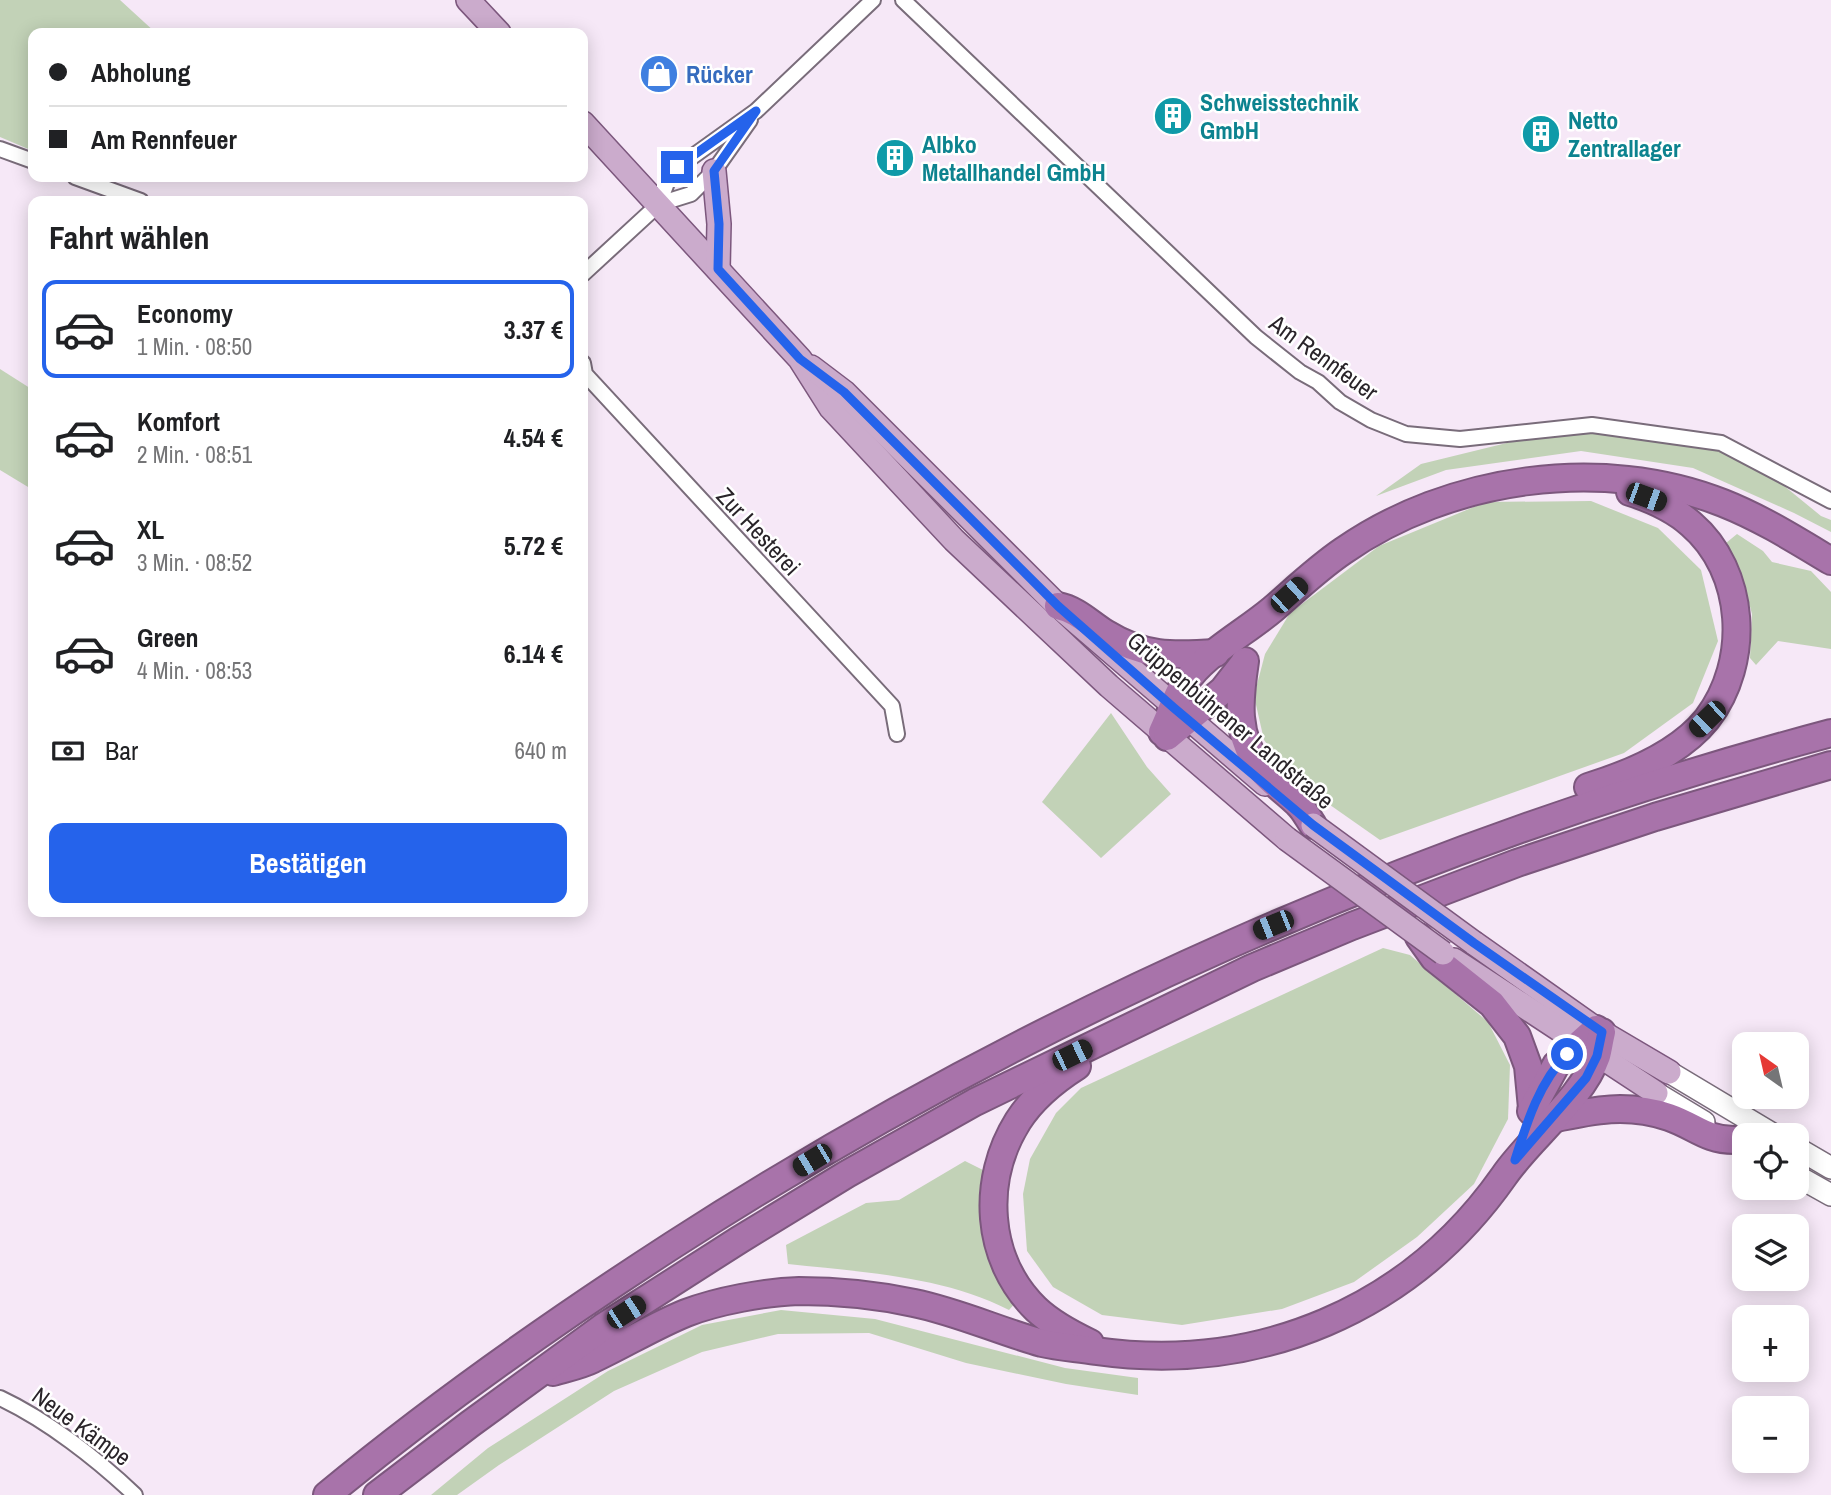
<!DOCTYPE html>
<html lang="de">
<meta charset="utf-8">
<style>
:root{--surface:#fff;--page:#f2f2f2;--text:#202124;--muted:#757577;--line:#e0e0e0;--accent:#2563eb}
body{margin:0;font-family:"Archivo Narrow",sans-serif;background:var(--page);color:var(--text);height:100vh;display:flex;flex-direction:column;font-size:26px;white-space:nowrap}
*{box-sizing:border-box;margin:0}
p{font-size:23px;color:var(--muted)}
.icon{flex:none;width:38px;height:38px;fill:none;stroke:currentColor;stroke-width:2;stroke-linecap:round;stroke-linejoin:round}
.map{position:relative;flex:1;overflow:hidden}
.sheet{position:absolute;left:28px;top:196px;width:560px;height:721px;display:flex;flex-direction:column;background:var(--surface);border-radius:14px;box-shadow:0 4px 18px #0003}
.sheet>*{flex:none}
.guide{position:absolute;left:28px;top:28px;width:560px;height:154px;border-radius:14px;box-shadow:0 4px 18px #0003;display:grid;align-content:center;height:154px;padding:0 21px;background:var(--surface)}
.needle{width:46px;rotate:326deg}
.tools{position:absolute;left:1732px;top:1032px;display:grid;gap:14px}
.tools a{display:grid;place-items:center;width:77px;height:77px;border-radius:14px;background:var(--surface);box-shadow:0 4px 18px #0003;font-size:35px}
.end{position:absolute;width:32px;height:32px;margin:-16px;border:9px solid #2563eb;background:#fff;box-shadow:0 0 0 4px #fff}
.from{border-radius:50%}
.car{position:absolute;width:21px;height:42px;margin:-21px -10px;border-radius:9px;box-shadow:0 0 5px 2px #0007;background:linear-gradient(#222 24%,#8ab4d8 0 40%,#222 0 76%,#8ab4d8 0 86%,#222 0)}
.guide b{display:flex;align-items:center;gap:24px;height:66px;font-size:26px}
.guide b+b{border-top:2px solid var(--line)}
.guide i{width:18px;height:18px;background:var(--text)}
ul{padding:0;list-style:none}
li{display:flex;align-items:center;gap:21px;height:98px;margin:0 14px 10px;padding:0 7px;border:4px solid transparent;border-radius:14px}
li div{flex:1}
li b{display:block;font-size:26px}
li em{font-style:normal;font-weight:700}
li.selected{border-color:var(--accent)}
li>.icon{width:63px;height:63px;stroke-width:1.5}
h2{padding:0 21px;font-size:32px;line-height:84px}
.pay{display:flex;align-items:center;gap:18px;height:77px;padding:0 21px;font-size:26px}
.pay p{margin-inline-start:auto}
.button{display:flex;gap:14px;margin-top:auto;padding:14px 21px}
.button a{flex:1;height:80px;border-radius:14px;background:var(--accent);color:#fff;font-size:28px;font-weight:700;line-height:80px;text-align:center}
.map>svg:first-child{display:block}
.green{fill:#c2d2b7}
.lines{fill:none;stroke-linecap:round;stroke-linejoin:round}
.minor-casing{stroke:#796c7a;stroke-width:18}
.secondary-casing{stroke:#796c7a;stroke-width:24}
.primary-casing{stroke:#7c577d;stroke-width:26}
.motorway-casing{stroke:#7c577d;stroke-width:30}
.minor{stroke:#fff;stroke-width:14}
.secondary{stroke:#fff;stroke-width:21}
.primary{stroke:#cbabcc;stroke-width:23}
.motorway{stroke:#a873aa;stroke-width:26}
.primary-bridge-casing{stroke:#7c577d;stroke-width:26;stroke-linecap:butt}
.primary-bridge{stroke:#cbabcc;stroke-width:23}
.route{stroke:#2563eb;stroke-width:9}
.labels{text-anchor:middle;dominant-baseline:central;stroke-width:5;stroke-linejoin:round;paint-order:stroke}
.shop-label{font-size:24px;font-weight:bold;fill:#366cbe;stroke:#fff;text-anchor:start}
.culture-label{font-size:24px;font-weight:bold;fill:#0d838f;stroke:#fff;text-anchor:start}
.street-label{font-size:24px;fill:#292429;stroke:#fff}
</style>
<div class="map">
<svg width="1831" height="1495" viewBox="0 0 1831 1495">
<rect width="100%" height="100%" fill="#f6e8f7"/>
<g class="green">
<path d="M0 0H120L156 33H33V151L0 137Z"/>
<path d="M0 369 33 390V490L0 470Z"/>
<path d="M1603 431 1719 451 1783 485 1821 516 1831 520V532L1794 513 1693 468 1581 451 1446 470 1376 496 1421 464 1527 438Z"/>
<path d="M1591 501 1658 528 1701 570 1718 641 1693 703 1624 753 1380 840 1293 779 1264 740 1254 696 1265 654 1290 613 1379 546 1486 502Z"/>
<path d="M1737 534 1763 551 1772 562 1811 571 1831 592V649L1778 641 1756 665 1750 658 1752 614 1740 569 1726 543Z"/>
<path d="M1111 713 1147 767 1171 794 1101 858 1042 802Z"/>
<path d="M1383 948 1410 955 1488 1022 1510 1065 1508 1119 1474 1184 1417 1237 1354 1282 1282 1309 1182 1325 1102 1315 1053 1287 1027 1251 1023 1194 1030 1159 1056 1113 1081 1088Z"/>
<path d="M965 1161 993 1175 1018 1300 1009 1310C943 1276 861 1272 788 1264L786 1245 866 1203 899 1200Z"/>
<path d="M781 1310 875 1319 1065 1368 1138 1378V1395L1066 1384 966 1363 869 1333 778 1334 702 1352 614 1391 499 1465 457 1495H431L488 1448 608 1371 702 1325Z"/>
</g>
<g class="lines">
<g class="minor-casing">
<g id="minor">
<path d="M903 0 1256 337 1300 372 1318 382 1340 402 1371 420 1406 434 1460 439 1592 425 1721 443 1831 501"/>
<path d="M0 149 33 161"/>
<path d="M75 177 141 201"/>
<path d="M659 204 691 194 714 171 750 120"/>
<path d="M583 274 659 204 671 172 756 111 873 0"/>
<path d="M583 363 585 374 892 706 897 734"/>
<path d="M0 1398C47 1420 97 1459 135 1495"/>
</g>
</g>
<g class="secondary-casing">
<g id="secondary">
<path d="M1669 1072 1776 1136"/>
<path d="M1656 1093 1704 1122"/>
<path d="M1797 1148 1831 1168"/>
<path d="M1797 1176 1831 1195"/>
</g>
</g>
<g class="primary-casing">
<g id="primary">
<path d="M468 0 499 33"/>
<path d="M583 123 800 359 831 408 954 540 1109 686 1287 839"/>
<path d="M714 171 719 224 718 269"/>
<path d="M811 367 844 392 1058 606 1265 784"/>
<path d="M1474 943 1596 1029 1669 1072"/>
<path d="M1454 960 1656 1093"/>
</g>
</g>
<g class="motorway-casing">
<g id="motorway">
<path d="M1058 606C1077 610 1089 623 1105 633 1144 657 1172 656 1216 653"/>
<path d="M1245 661C1239 701 1235 735 1261 770 1271 782 1286 792 1297 803 1304 809 1308 818 1313 825"/>
<path d="M1162 732C1171 714 1177 690 1191 675 1213 649 1247 631 1273 609 1296 589 1318 568 1343 551 1449 477 1602 455 1723 503 1761 518 1796 540 1831 561"/>
<path d="M1167 737 1223 690 1244 663"/>
<path d="M1588 787C1630 774 1679 754 1707 719 1751 662 1746 571 1691 524 1673 508 1652 499 1630 492"/>
<path d="M1419 937 1434 958 1492 1004 1517 1036 1528 1066 1532 1108"/>
<path d="M1077 1066C1055 1080 1032 1099 1018 1121 981 1180 985 1259 1036 1309 1052 1324 1071 1334 1090 1343"/>
<path d="M1531 1111 1556 1065 1596 1029"/>
<path d="M1552 1119C1594 1110 1627 1103 1669 1117 1695 1126 1706 1140 1734 1140"/>
<path d="M553 1372C566 1368 581 1365 593 1359 625 1344 654 1326 686 1313 717 1301 765 1292 799 1291 837 1291 877 1295 914 1303 958 1312 999 1331 1042 1343 1059 1347 1078 1348 1096 1351 1258 1374 1410 1310 1504 1176 1530 1138 1582 1099 1597 1056 1599 1049 1600 1040 1602 1032"/>
<path d="M327 1495C437 1404 554 1322 673 1245 1030 1015 1421 842 1831 733"/>
<path d="M377 1495 470 1424 603 1327 739 1240 847 1174 975 1102 1252 968 1352 926 1517 863 1655 817 1831 765"/>
</g>
</g>
<use href="#minor" class="minor"/>
<use href="#secondary" class="secondary"/>
<use href="#primary" class="primary"/>
<use href="#motorway" class="motorway"/>
<g class="primary-bridge-casing">
<g id="primary-bridge">
<path d="M1313 825 1474 943"/>
<path d="M1287 839 1443 953"/>
</g>
</g>
<use href="#primary-bridge" class="primary-bridge"/>
</g>
<g class="lines">
<path class="route" d="M677 167 756 111 714 171 719 224 718 269 800 359 844 392 1058 606 1174 708 1313 825 1474 943 1602 1032 1597 1056 1586 1078 1515 1160C1527 1122 1539 1083 1567 1054"/>
</g>
<defs>
<g id="shop-disc" transform="scale(2.0125)"><circle r="9.5" fill="#3f7fe0" stroke="#fff"/><path d="M-5-2.5h2.3a2.7 3.5 0 0 1 5.4 0H5L5.5 6h-11ZM-1.5-2.5h3a1.5 2.3 0 0 0-3 0Z" fill="#fff"/></g>
<g id="building-disc" transform="scale(2.0125)"><circle r="9.5" fill="#0f9aa8" stroke="#fff"/><path d="M-4-6H4V6H1V3H-1V6H-4ZM-2.5-4.3h1.7v1.8h-1.7ZM.8-4.3h1.7v1.8H.8ZM-2.5-1h1.7V.8h-1.7ZM.8-1h1.7V.8H.8Z" fill="#fff"/></g>
</defs>
<g fill-rule="evenodd">
<use href="#shop-disc" x="659" y="74"/>
<use href="#building-disc" x="1173" y="116"/>
<use href="#building-disc" x="1541" y="134"/>
<use href="#building-disc" x="895" y="158"/>
</g>
<g class="labels">
<g class="shop-label">
<text x="686" y="74">Rücker</text>
</g>
<g class="culture-label">
<text x="1200" y="102">Schweisstechnik<tspan x="1200" dy="28">GmbH</tspan></text>
<text x="1568" y="120">Netto<tspan x="1568" dy="28">Zentrallager</tspan></text>
<text x="922" y="144">Albko<tspan x="922" dy="28">Metallhandel GmbH</tspan></text>
</g>
<g class="street-label">
<text transform="translate(1324 357) rotate(36)">Am Rennfeuer</text>
<text transform="translate(759 531) rotate(47)">Zur Hesterei</text>
<text transform="translate(1231 720) rotate(40)">Grüppenbührener Landstraße</text>
<text transform="translate(82 1426) rotate(36)">Neue Kämpe</text>
</g>
</g>
</svg>
<div class="tools">
<a><svg class="needle" viewBox="-14 -14 28 28"><path d="M0-13l5 13h-10z" fill="#e53935"/><path d="M0 13l5-13h-10z" fill="#757577"/></svg></a>
<a><svg class="icon" aria-label="locate" viewBox="0 0 24 24"><circle cx="12" cy="12" r="6"/><path d="M12 2v4M12 18v4M2 12h4M18 12h4"/></svg></a>
<a><svg class="icon" aria-label="layers" viewBox="0 0 24 24"><path d="M12 4l9 5-9 5-9-5zM3 14l9 5 9-5"/></svg></a>
<a>+</a>
<a>−</a>
</div>
<i class="end from" style="left:1567px;top:1054px"></i>
<i class="end" style="left:677px;top:167px"></i>
<i class="car" style="left:1646px;top:497px;rotate:110deg"></i>
<i class="car" style="left:1289px;top:595px;rotate:48deg"></i>
<i class="car" style="left:1707px;top:719px;rotate:226deg"></i>
<i class="car" style="left:1273px;top:925px;rotate:248deg"></i>
<i class="car" style="left:1072px;top:1055px;rotate:64deg"></i>
<i class="car" style="left:812px;top:1160px;rotate:239deg"></i>
<i class="car" style="left:626px;top:1312px;rotate:57deg"></i>
<div class="guide">
<b><i class="from"></i>Abholung</b>
<b><i></i>Am Rennfeuer</b>
</div>
<section class="sheet">
<h2>Fahrt wählen</h2>
<ul>
<li class="selected"><svg class="icon" aria-label="car" viewBox="0 0 24 24"><path d="M5 17H2v-5l4-1 3-4h7l3 4 3 1v5h-3M9 17h6M6 11h13"/><circle cx="7" cy="17" r="2"/><circle cx="17" cy="17" r="2"/></svg><div><b>Economy</b><p>1 Min. · 08:50</p></div><em>3.37 €</em></li>
<li><svg class="icon" aria-label="car" viewBox="0 0 24 24"><path d="M5 17H2v-5l4-1 3-4h7l3 4 3 1v5h-3M9 17h6M6 11h13"/><circle cx="7" cy="17" r="2"/><circle cx="17" cy="17" r="2"/></svg><div><b>Komfort</b><p>2 Min. · 08:51</p></div><em>4.54 €</em></li>
<li><svg class="icon" aria-label="car" viewBox="0 0 24 24"><path d="M5 17H2v-5l4-1 3-4h7l3 4 3 1v5h-3M9 17h6M6 11h13"/><circle cx="7" cy="17" r="2"/><circle cx="17" cy="17" r="2"/></svg><div><b>XL</b><p>3 Min. · 08:52</p></div><em>5.72 €</em></li>
<li><svg class="icon" aria-label="car" viewBox="0 0 24 24"><path d="M5 17H2v-5l4-1 3-4h7l3 4 3 1v5h-3M9 17h6M6 11h13"/><circle cx="7" cy="17" r="2"/><circle cx="17" cy="17" r="2"/></svg><div><b>Green</b><p>4 Min. · 08:53</p></div><em>6.14 €</em></li>
</ul>
<div class="pay"><svg class="icon" aria-label="cash" viewBox="0 0 24 24"><path d="M3 7h18v10H3z"/><circle cx="12" cy="12" r="2"/></svg>Bar<p>640 m</p></div>
<div class="button"><a>Bestätigen</a></div>
</section>
</div>
